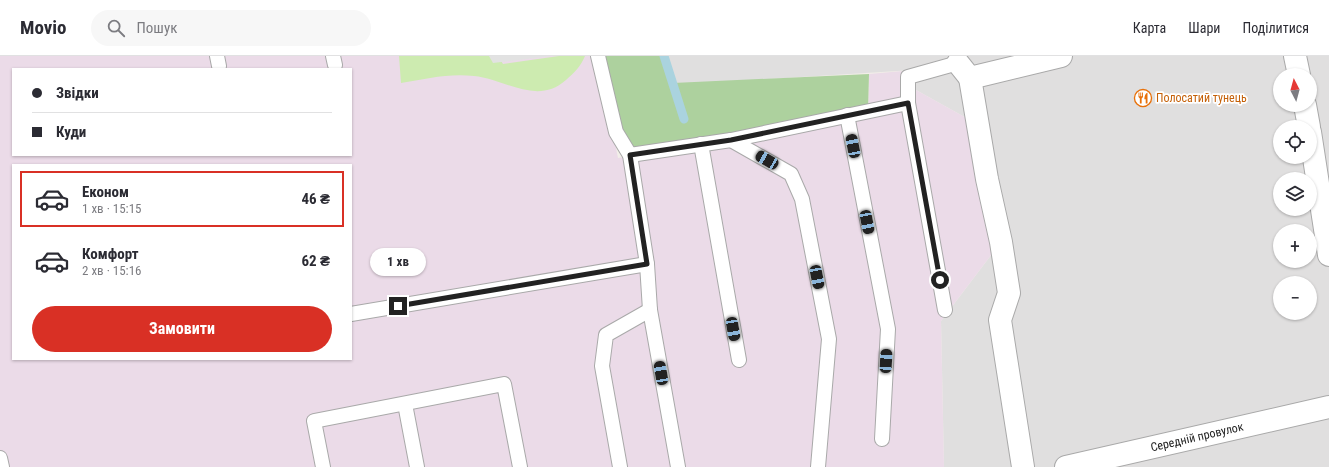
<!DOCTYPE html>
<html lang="uk">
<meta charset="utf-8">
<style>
:root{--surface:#fff;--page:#f7f7f7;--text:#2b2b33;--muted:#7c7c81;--line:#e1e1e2;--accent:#d93025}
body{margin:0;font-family:"Roboto Condensed",sans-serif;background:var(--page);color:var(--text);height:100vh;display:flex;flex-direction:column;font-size:15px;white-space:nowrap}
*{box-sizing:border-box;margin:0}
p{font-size:13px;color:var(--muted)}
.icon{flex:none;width:22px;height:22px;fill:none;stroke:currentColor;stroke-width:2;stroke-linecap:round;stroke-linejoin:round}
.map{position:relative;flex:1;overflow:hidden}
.side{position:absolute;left:12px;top:108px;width:340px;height:196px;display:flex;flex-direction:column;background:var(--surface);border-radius:0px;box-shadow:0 1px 3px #0004}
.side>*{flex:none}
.guide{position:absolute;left:12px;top:12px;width:340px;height:88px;border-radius:0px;box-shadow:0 1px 3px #0004;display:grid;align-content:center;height:88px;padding:0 20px;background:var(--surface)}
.needle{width:26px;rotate:354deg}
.tools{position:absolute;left:1273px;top:12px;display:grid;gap:8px}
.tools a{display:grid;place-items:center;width:44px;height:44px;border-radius:50%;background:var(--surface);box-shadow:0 1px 3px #0004;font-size:20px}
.end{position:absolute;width:18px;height:18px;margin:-9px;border:5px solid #222;background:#fff;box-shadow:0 0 0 2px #fff}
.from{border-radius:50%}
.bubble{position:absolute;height:28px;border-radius:14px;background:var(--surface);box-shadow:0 1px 3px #0004;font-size:13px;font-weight:700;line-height:28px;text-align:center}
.car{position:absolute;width:12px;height:24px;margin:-12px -6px;border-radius:5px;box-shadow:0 0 3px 1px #0007;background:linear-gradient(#222 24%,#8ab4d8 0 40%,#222 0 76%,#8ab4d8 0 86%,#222 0)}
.guide b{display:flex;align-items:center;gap:14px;height:38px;font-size:15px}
.guide b+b{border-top:1px solid var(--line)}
.guide i{width:10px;height:10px;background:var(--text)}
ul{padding:7px 0 0;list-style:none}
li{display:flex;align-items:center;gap:12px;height:56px;margin:0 8px 6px;padding:0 12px;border:2px solid transparent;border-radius:0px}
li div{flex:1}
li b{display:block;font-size:15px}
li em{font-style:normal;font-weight:700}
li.on{border-color:var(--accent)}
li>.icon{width:36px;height:36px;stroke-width:1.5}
.button{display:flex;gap:8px;margin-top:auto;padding:8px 20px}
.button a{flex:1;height:46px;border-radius:24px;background:var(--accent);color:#fff;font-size:16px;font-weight:700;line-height:46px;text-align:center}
header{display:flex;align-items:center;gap:24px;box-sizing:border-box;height:56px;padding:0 20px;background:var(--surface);border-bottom:1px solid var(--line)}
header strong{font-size:19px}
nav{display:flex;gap:22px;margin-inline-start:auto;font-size:14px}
.search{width:280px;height:36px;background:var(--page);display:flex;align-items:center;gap:10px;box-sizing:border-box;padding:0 14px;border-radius:22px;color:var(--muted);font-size:15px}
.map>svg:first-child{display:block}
.residential{fill:#e0dfdf;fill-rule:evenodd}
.industrial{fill:#ebdbe8;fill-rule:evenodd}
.grass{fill:#cdebb0}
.forest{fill:#add19e}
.parking{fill:#e2e2e2}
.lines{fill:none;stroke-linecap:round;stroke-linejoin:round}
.stream{stroke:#aad3df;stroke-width:9}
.service-casing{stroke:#a9a9a9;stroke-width:16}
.minor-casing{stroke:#a9a9a9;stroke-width:24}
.service{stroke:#fff;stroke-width:14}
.minor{stroke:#fff;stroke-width:22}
.route{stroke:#222;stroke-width:5}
.labels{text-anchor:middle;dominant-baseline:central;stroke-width:3.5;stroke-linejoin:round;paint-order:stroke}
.food-label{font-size:12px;fill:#c56008;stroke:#fff;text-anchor:start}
.street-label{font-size:12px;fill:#222;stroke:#fff}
</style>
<header>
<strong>Movio</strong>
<div class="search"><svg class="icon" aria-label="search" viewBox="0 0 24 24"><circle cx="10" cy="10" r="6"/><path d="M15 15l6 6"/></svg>Пошук</div>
<nav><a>Карта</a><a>Шари</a><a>Поділитися</a></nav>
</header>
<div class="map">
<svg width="1329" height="411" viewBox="0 0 1329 411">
<rect width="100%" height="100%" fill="#f2efe9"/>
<path class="residential" d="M664 0H1329V411H944L941 265 1001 186 979 69 916 34 914 14 706 27H673ZM1280 19H1310V49H1280ZM1280 71H1310V101H1280ZM1280 123H1310V153H1280ZM1280 175H1310V205H1280ZM1280 227H1310V257H1280Z"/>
<path class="industrial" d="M0 0H598L618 102 868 55 869 18 914 14 916 34 979 69 1001 186 941 265 944 411H0ZM13 13H351V99H13ZM13 109H351V303H13Z"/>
<path class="grass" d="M399 0H498L503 8 559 0H585C581 10 574 17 566 24 537 50 505 23 474 20 449 17 425 23 401 27Z"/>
<path class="forest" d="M599 0H664L673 27 869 18 868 55 630 99Z"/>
<path class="parking" d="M489 0H551L493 7Z"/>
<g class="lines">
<path class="stream" d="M664 0 684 63"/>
<g class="service-casing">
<g id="service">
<path d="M217 0 219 10"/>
<path d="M333 0 335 9"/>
<path d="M598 0 616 76 630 99 647 208 650 254 678 411"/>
<path d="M908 47V21L958 7"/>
<path d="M847 59 888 273 882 383"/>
<path d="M731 84 791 118 802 143 829 283 818 411"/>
<path d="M701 88 739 304"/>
<path d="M630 99 731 84 908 47 945 254"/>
<path d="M351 258 647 208"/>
<path d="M405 348 417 411"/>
<path d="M0 402 2 411"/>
<path d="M323 411 314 365 504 328 520 411"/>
<path d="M620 411 602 310 606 279 650 254"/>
</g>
</g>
<g class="minor-casing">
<g id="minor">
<path d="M1295 0 1299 19"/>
<path d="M958 7 970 22 1061 0"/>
<path d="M970 22 987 123 1001 186 1009 237 1000 264 1023 411"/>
<path d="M1305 49 1309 71"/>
<path d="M1310 76 1329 199"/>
<path d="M1066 411 1329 351"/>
</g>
</g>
<use href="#service" class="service"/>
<use href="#minor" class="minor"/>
</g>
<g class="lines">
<path class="route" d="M398 250 647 208 630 99 731 84 908 47 940 224"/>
</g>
<defs>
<g id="restaurant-ring" transform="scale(0.9)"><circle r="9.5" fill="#fff" stroke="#e8710a" stroke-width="1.5"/><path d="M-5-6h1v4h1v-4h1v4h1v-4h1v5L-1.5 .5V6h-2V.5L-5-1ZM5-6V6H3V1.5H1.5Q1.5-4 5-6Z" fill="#e8710a"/></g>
</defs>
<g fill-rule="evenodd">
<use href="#restaurant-ring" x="1143" y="42"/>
</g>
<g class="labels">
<g class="food-label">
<text x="1156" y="42">Полосатий тунець</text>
</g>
<g class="street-label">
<text transform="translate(1197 381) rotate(-13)">Середній провулок</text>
</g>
</g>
</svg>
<div class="tools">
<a><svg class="needle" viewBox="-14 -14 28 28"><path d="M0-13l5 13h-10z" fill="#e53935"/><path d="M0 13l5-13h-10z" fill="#7c7c81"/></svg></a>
<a><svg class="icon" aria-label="locate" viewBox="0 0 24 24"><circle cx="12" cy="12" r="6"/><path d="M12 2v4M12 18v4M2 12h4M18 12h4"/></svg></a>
<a><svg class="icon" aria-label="layers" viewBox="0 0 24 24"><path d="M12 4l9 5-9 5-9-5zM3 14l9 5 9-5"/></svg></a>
<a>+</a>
<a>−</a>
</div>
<i class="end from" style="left:940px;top:224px"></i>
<i class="end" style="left:398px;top:250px"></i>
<div class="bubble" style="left:370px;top:192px;width:56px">1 хв</div>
<i class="car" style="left:853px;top:90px;rotate:349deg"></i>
<i class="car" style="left:767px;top:104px;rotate:300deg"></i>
<i class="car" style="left:867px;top:166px;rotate:169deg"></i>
<i class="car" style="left:817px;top:221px;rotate:169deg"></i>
<i class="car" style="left:733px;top:273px;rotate:170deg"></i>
<i class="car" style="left:886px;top:305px;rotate:3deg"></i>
<i class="car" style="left:661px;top:317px;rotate:350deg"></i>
<div class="guide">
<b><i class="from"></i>Звідки</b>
<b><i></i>Куди</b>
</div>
<section class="side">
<ul>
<li class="on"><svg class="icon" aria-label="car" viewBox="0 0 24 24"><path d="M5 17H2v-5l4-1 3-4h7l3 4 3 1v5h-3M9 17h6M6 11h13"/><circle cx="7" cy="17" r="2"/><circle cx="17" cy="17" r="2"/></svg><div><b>Економ</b><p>1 хв · 15:15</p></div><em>46 ₴</em></li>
<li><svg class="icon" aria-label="car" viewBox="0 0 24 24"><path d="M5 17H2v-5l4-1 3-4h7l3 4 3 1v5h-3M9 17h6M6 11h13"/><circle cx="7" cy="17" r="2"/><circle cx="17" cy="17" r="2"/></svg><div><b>Комфорт</b><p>2 хв · 15:16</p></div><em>62 ₴</em></li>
</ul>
<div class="button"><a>Замовити</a></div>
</section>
</div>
